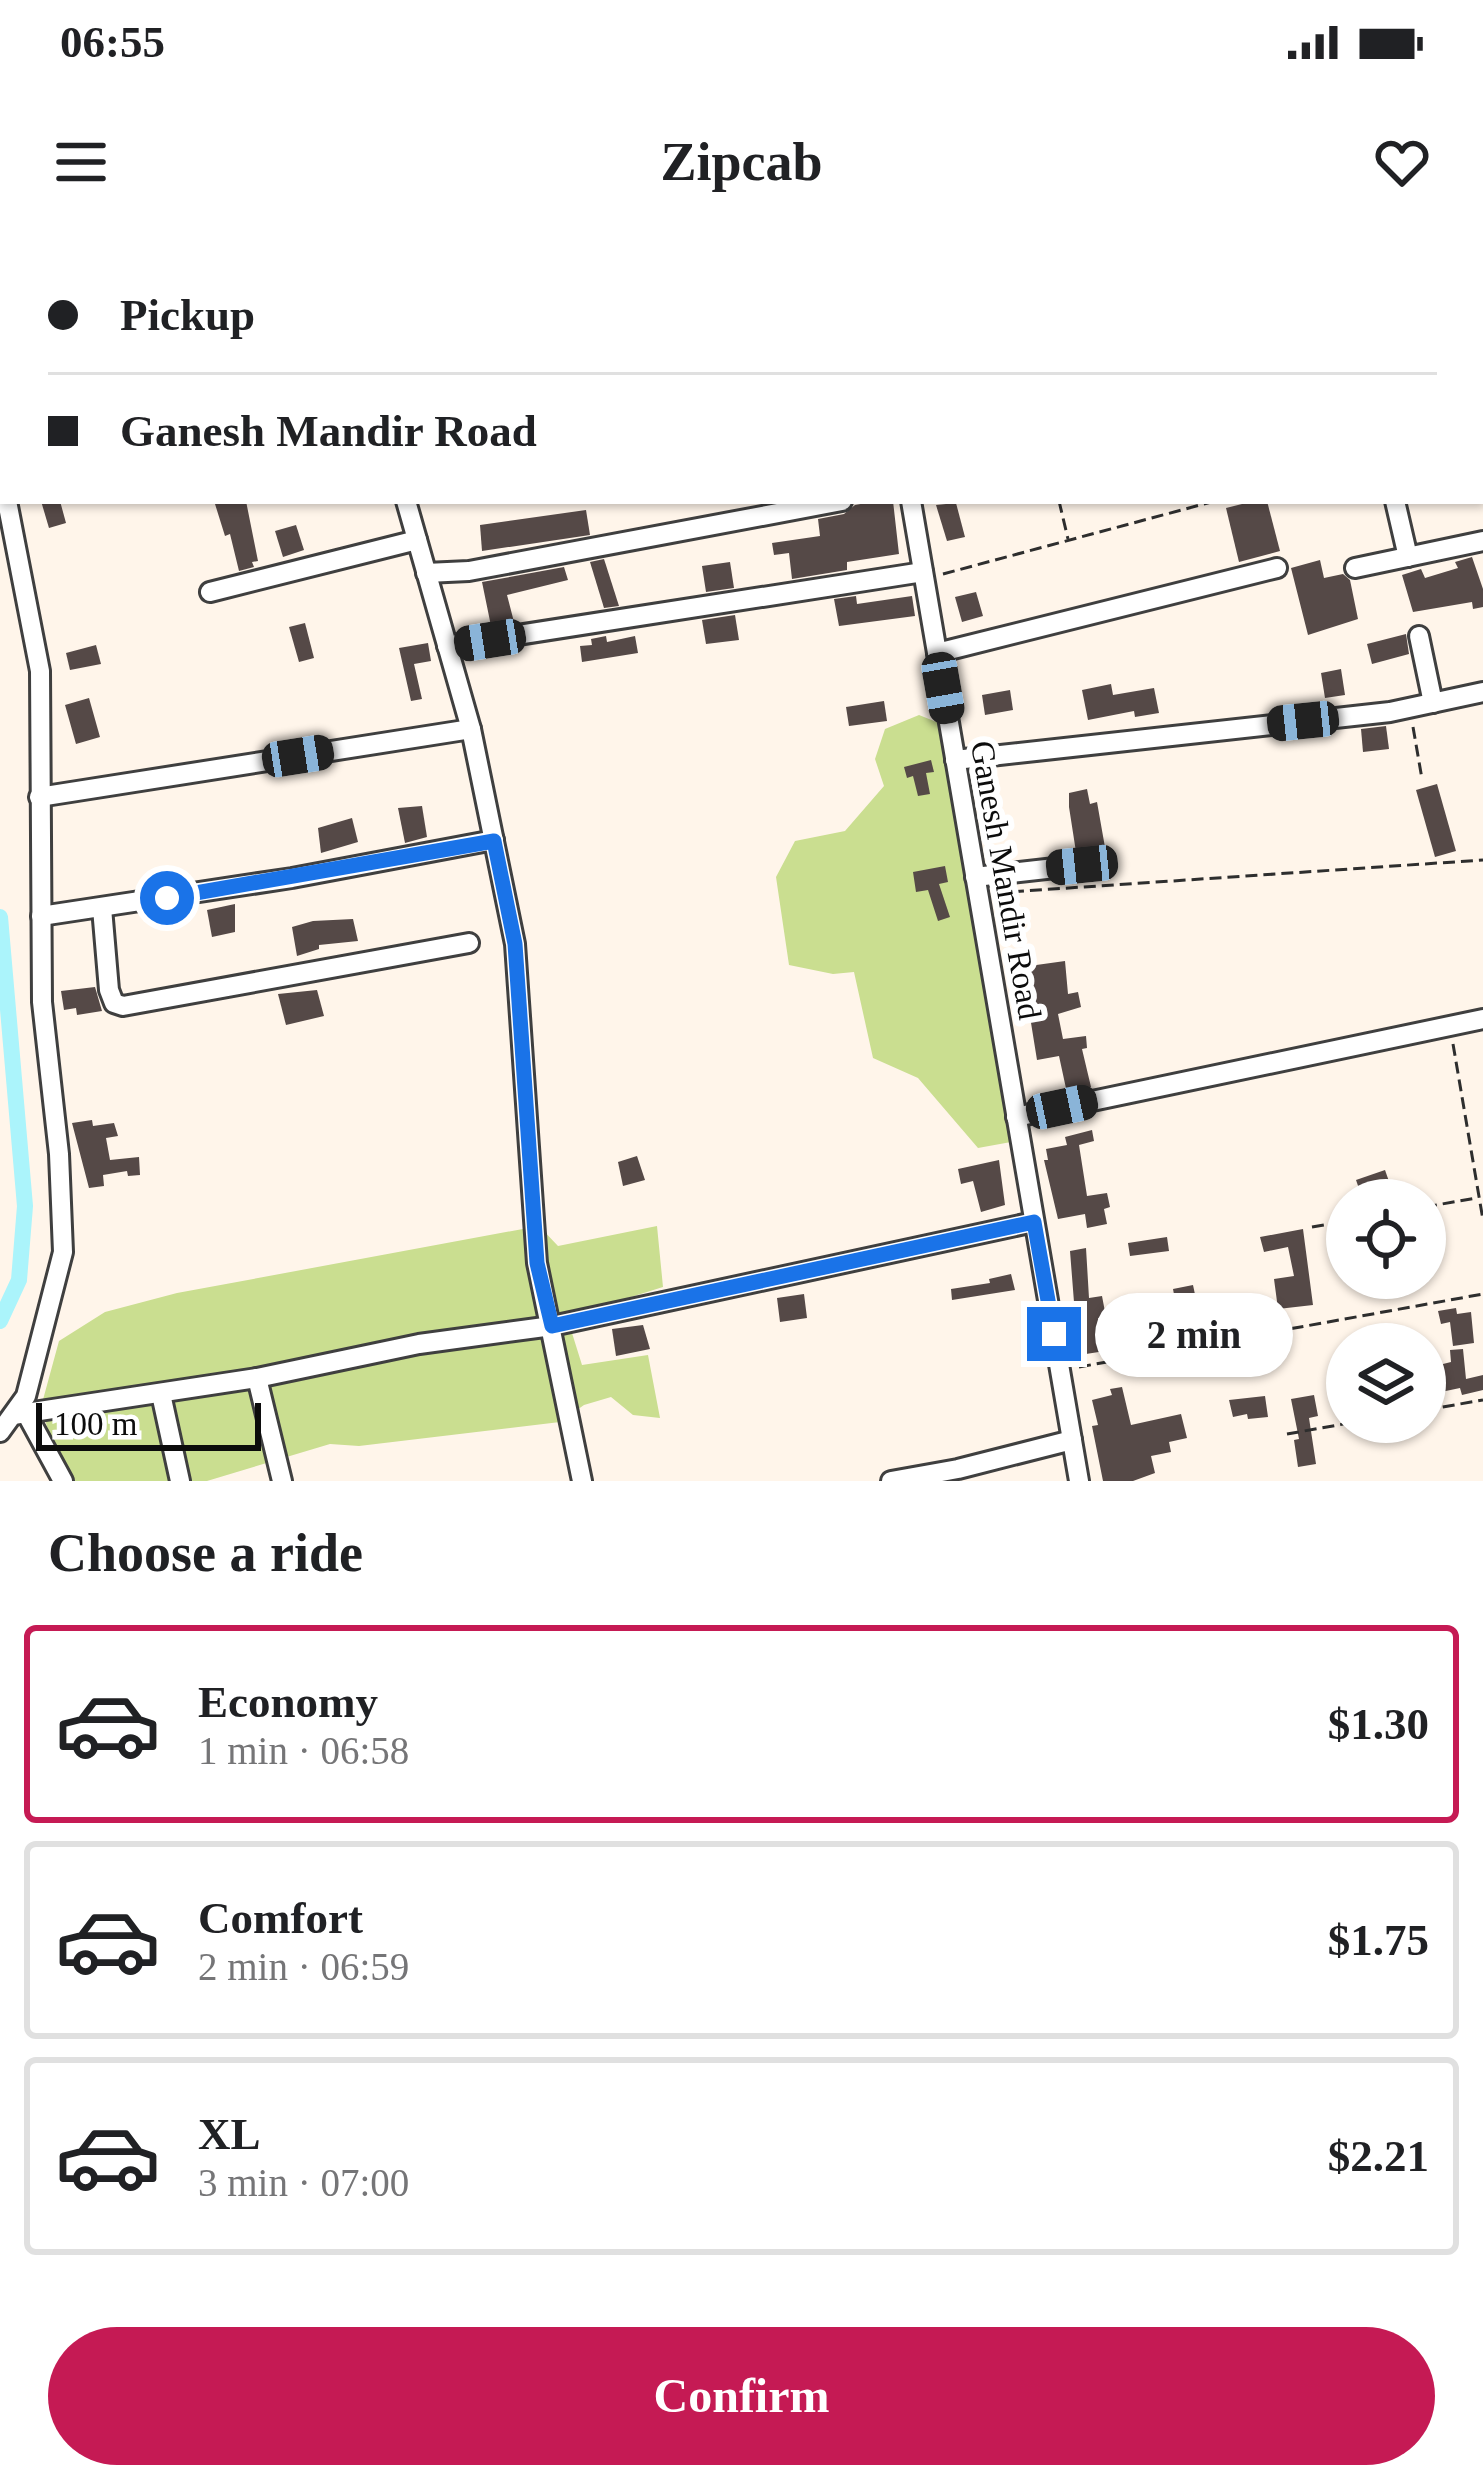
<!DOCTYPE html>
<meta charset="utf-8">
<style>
:root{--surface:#fff;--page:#f6f6f6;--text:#202124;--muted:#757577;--line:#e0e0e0;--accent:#c51a54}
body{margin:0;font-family:Georgia,serif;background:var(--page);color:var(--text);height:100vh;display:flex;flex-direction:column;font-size:45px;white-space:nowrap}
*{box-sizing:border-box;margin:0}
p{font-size:39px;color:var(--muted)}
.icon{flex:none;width:66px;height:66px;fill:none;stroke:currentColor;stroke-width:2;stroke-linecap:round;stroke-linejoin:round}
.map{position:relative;height:1241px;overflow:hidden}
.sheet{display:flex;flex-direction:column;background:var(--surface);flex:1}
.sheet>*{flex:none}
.hud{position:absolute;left:0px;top:0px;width:1485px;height:264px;box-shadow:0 3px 9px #0004;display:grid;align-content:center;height:264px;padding:0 48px;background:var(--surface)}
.tools{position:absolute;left:1326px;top:939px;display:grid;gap:24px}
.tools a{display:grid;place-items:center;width:120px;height:120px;border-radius:50%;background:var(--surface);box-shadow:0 3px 9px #0004;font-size:60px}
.scale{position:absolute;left:36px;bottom:30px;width:225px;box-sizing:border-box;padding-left:12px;border:6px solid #0c0c0c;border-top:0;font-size:33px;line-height:42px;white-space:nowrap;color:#0c0c0c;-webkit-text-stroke:9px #fff;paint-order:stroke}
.end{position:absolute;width:54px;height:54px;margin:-27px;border:15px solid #1a73e8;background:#fff;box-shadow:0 0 0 6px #fff}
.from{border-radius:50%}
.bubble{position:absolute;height:84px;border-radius:42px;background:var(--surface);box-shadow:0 3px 9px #0004;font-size:39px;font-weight:700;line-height:84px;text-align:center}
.car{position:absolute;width:36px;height:72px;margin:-36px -18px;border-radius:15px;box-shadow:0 0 9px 3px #0007;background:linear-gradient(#222 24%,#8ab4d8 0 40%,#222 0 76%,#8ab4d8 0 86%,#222 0)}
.hud b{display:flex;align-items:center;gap:42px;height:114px;font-size:45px}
.hud b+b{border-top:3px solid var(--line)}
.hud i{width:30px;height:30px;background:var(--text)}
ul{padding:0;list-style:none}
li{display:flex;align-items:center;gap:36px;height:198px;margin:0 24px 18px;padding:0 24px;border:6px solid var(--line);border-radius:12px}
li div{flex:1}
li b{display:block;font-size:45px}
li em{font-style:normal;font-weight:700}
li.on{border-color:var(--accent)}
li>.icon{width:108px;height:108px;stroke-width:1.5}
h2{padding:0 48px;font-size:54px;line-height:144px}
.cta{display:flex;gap:24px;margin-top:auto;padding:24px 48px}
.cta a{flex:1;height:138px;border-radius:72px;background:var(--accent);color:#fff;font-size:48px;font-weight:700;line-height:138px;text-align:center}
.status{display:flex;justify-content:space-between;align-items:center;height:84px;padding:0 60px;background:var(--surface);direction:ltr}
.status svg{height:33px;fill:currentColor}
header{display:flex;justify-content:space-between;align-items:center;height:156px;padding:0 48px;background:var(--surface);font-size:54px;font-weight:700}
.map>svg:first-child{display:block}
.forest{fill:#cade90}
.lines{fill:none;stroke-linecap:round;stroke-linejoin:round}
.canal{stroke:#abf4fb;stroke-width:16}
.building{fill:#554947}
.minor-casing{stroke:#3f3f3f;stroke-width:24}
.path{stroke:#2e2e2e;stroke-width:3;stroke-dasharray:12 6;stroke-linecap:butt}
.minor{stroke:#fff;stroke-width:18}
.route{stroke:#1a73e8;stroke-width:15}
.labels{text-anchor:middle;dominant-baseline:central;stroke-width:12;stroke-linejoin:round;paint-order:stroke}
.street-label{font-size:33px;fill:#0c0c0c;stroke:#fff}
</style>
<div class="status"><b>06:55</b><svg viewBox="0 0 49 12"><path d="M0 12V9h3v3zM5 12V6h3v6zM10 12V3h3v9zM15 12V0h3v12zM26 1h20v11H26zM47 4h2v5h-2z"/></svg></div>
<header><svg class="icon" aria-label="menu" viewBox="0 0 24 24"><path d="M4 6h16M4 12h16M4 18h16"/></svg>Zipcab<svg class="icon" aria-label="heart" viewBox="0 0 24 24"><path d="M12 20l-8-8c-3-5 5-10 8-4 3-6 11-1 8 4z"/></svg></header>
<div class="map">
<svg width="1483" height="1241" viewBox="0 0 1483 1241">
<rect width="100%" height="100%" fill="#fff5ea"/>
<g class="forest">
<path d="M0 0 166 3H3V208Z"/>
<path d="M919 475 939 483 1011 902 978 908 918 838 873 818 854 732 833 734 789 725 776 637 795 601 845 591 884 546 875 519 885 489Z"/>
<path d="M539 986 558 1006 657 986 663 1047 567 1077 582 1125 648 1115 660 1178 633 1175 611 1157 584 1165 560 1182 359 1206 330 1204 207 1241H64L41 1167 59 1101 105 1072 177 1053Z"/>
</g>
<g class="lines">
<path class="canal" d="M0 677 25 966 19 1040 0 1081"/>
</g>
<g class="building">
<path d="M41 261H60L66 283 49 288Z"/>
<path d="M225 261H246L258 321 252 322 254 327 239 331 230 294 225 296 215 264Z"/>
<path d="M877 261H893L899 314 847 322V330L792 339 789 313 774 315 772 303 820 296 818 279 844 274 855 265Z"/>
<path d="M1254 261H1267L1280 311 1239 322 1226 268Z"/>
<path d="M956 263 965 297 947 301 936 265Z"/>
<path d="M586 270 590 295 482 311 480 285Z"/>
<path d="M296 285 304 310 283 317 275 291Z"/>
<path d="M1472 317 1483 349V367L1473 369 1472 362 1413 372 1402 335 1421 329 1425 338 1458 328 1455 322Z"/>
<path d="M604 319 619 366 604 368 590 322Z"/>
<path d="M1320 320 1324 338 1343 334 1350 340 1358 379 1308 395 1291 328Z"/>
<path d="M730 322 734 348 706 352 702 326Z"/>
<path d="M564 327 568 340 507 355 514 382 491 386 482 342Z"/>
<path d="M976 352 983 376 962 382 955 357Z"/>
<path d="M856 356 857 364 912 356 915 376 839 386 834 359Z"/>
<path d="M735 375 739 400 706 404 702 380Z"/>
<path d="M305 383 314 418 299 422 289 387Z"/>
<path d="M1406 394 1409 414 1372 424 1367 404Z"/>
<path d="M606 396 607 402 635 396 638 413 582 422 580 406 592 405 591 399Z"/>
<path d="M428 403 431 421 414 424 422 459 411 461 399 408Z"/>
<path d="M96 405 101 424 70 430 66 413Z"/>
<path d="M1341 429 1345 455 1325 458 1321 433Z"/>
<path d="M1111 444 1113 455 1154 448 1159 473 1135 477 1134 471 1088 480 1082 450Z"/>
<path d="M1010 450 1013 470 985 475 982 455Z"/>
<path d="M89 458 100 497 76 504 65 465Z"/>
<path d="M884 461 887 481 849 486 846 467Z"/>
<path d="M1386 486 1389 509 1363 512 1361 489Z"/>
<path d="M931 520 934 532 926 533 930 554 918 556 913 536 907 538 904 527Z"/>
<path d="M1437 544 1456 611 1435 617 1416 550Z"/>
<path d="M1087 549 1090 564 1097 562 1109 630 1093 633 1095 625 1092 616 1076 612 1069 567V553Z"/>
<path d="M422 566 427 597 405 603 398 568Z"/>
<path d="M352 578 358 602 321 613 318 588Z"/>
<path d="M945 626 948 642 939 644 950 677 938 681 928 650 916 652 913 632Z"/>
<path d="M235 664V692L212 697 207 670Z"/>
<path d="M353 679 358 701 319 705V709L297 716 292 687 313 681Z"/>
<path d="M1065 721 1068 754 1078 752 1081 767 1058 774 1063 799 1086 796 1087 808 1082 809 1091 847 1067 853 1059 816 1037 820 1022 727Z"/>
<path d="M95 747 102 771 77 775 76 768 64 770 61 751Z"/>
<path d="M317 750 324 776 286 785 278 754Z"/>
<path d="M92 880 93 886 114 883 118 896 106 898 110 920 139 917 140 935 128 936 127 931 103 935 104 946 89 948 72 883Z"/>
<path d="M1092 890 1094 901 1079 905 1087 956 1107 953 1110 967 1104 969 1107 984 1087 988 1085 974 1058 979 1044 920H1048L1046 909 1067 905 1065 897Z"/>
<path d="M637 916 645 940 623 946 618 922Z"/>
<path d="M999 920 1005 965 981 972 973 941 961 944 958 929Z"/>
<path d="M1385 930 1393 953 1363 960 1356 940Z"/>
<path d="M1303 989 1313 1065 1278 1069 1274 1039 1294 1036 1288 1007 1264 1012 1260 997Z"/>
<path d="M1167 997 1169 1011 1130 1016 1128 1003Z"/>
<path d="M1086 1008 1089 1058 1102 1056 1106 1077 1098 1078 1105 1111 1086 1114 1074 1062 1070 1011Z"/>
<path d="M1011 1034 1015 1050 952 1060 951 1049 990 1043 989 1039Z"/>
<path d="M1193 1045 1200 1078 1179 1082 1173 1049Z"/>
<path d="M804 1054 807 1078 780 1082 777 1058Z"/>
<path d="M1456 1068 1457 1074 1471 1072 1474 1103 1453 1106 1450 1082 1441 1084 1438 1071Z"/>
<path d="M643 1085 650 1109 616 1116 612 1089Z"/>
<path d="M1463 1109 1466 1139 1483 1135V1150L1462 1155 1460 1148 1441 1152 1435 1126 1451 1122 1450 1110Z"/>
<path d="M1122 1147 1131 1185 1181 1174 1187 1198 1169 1202 1171 1212 1151 1216 1155 1233 1133 1241H1103L1092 1186 1098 1185 1092 1160 1112 1155 1110 1149Z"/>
<path d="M1314 1155 1318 1176 1309 1178 1316 1224 1298 1227 1294 1200 1299 1199 1291 1159Z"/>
<path d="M1265 1156 1268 1177 1248 1179 1247 1174 1233 1177 1229 1160Z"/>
</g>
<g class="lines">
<g class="minor-casing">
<g id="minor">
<path d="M858 0 859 3"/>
<path d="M1335 0 1336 3"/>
<path d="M1235 3 1247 0"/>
<path d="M1482 157H1483"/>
<path d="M0 232 3 240"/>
<path d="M406 261 471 489 515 704 537 1023 582 1241"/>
<path d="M911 261 1079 1241"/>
<path d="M1395 261 1408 317"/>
<path d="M1355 328 1483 301"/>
<path d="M426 333 469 331 842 261"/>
<path d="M210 352 417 300"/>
<path d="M1419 396 1433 463"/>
<path d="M447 406 923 332"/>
<path d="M937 413 1277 328"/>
<path d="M955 520 1390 472 1483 452"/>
<path d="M39 557 471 489"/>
<path d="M975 637 1082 625"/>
<path d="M102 668 109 750 114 763 123 766 469 703"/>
<path d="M41 676 292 638 494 600"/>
<path d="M1016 877 1483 779"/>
<path d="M257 1138 282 1241"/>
<path d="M161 1154 180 1241"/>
<path d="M26 1173 63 1241"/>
<path d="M13 1175 257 1138 419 1104 552 1086 1034 982"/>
<path d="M0 1192 26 1156 63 1012 59 914 42 762 40 431 7 261"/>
<path d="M891 1241 958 1229 1072 1200"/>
</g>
</g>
<g class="path">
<path d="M445 0 446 3"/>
<path d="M1059 261 1068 299"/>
<path d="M943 334 1215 261"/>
<path d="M1413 487 1422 539"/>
<path d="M994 653 1483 620"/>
<path d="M1453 804 1483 980"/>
<path d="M1425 967 1476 958"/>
<path d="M1312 987 1347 981"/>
<path d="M1079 1127 1483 1054"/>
<path d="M1425 1170 1483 1160"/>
<path d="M1287 1194 1355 1182"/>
</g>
<use href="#minor" class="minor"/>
</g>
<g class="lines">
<path class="route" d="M167 658 494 601 515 704 537 1023 552 1086 1034 982 1054 1094"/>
</g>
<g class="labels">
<g class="street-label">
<text transform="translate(1006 640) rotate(80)">Ganesh Mandir Road</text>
</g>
</g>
</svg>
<div class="tools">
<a><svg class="icon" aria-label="locate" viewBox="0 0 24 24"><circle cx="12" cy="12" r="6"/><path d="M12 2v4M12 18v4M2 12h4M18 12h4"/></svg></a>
<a><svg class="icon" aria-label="layers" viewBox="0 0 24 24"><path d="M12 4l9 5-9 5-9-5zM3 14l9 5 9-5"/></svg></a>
</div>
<div class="scale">100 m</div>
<i class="end from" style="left:167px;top:658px"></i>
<i class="end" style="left:1054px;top:1094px"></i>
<div class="bubble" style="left:1095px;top:1053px;width:198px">2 min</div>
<i class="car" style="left:490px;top:400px;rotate:261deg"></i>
<i class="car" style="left:943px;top:448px;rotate:170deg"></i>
<i class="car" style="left:1303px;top:481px;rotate:264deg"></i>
<i class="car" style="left:298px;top:516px;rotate:81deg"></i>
<i class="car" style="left:1082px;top:625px;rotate:264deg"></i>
<i class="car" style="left:1062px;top:867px;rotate:78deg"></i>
<div class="hud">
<b><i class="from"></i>Pickup</b>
<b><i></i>Ganesh Mandir Road</b>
</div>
</div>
<section class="sheet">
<h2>Choose a ride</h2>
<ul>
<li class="on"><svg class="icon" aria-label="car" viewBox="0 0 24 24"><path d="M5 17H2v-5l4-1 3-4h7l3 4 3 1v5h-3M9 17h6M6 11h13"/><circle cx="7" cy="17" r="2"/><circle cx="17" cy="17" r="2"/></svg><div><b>Economy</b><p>1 min · 06:58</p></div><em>$1.30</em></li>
<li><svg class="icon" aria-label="car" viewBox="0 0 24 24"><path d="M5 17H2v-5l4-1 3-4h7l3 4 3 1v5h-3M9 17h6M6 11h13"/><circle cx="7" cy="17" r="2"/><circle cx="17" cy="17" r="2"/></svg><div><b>Comfort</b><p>2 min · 06:59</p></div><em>$1.75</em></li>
<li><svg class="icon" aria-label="car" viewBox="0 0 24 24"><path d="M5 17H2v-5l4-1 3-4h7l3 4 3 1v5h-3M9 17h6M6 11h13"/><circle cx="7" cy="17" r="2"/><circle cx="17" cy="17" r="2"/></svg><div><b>XL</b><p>3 min · 07:00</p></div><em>$2.21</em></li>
</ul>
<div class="cta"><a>Confirm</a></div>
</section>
